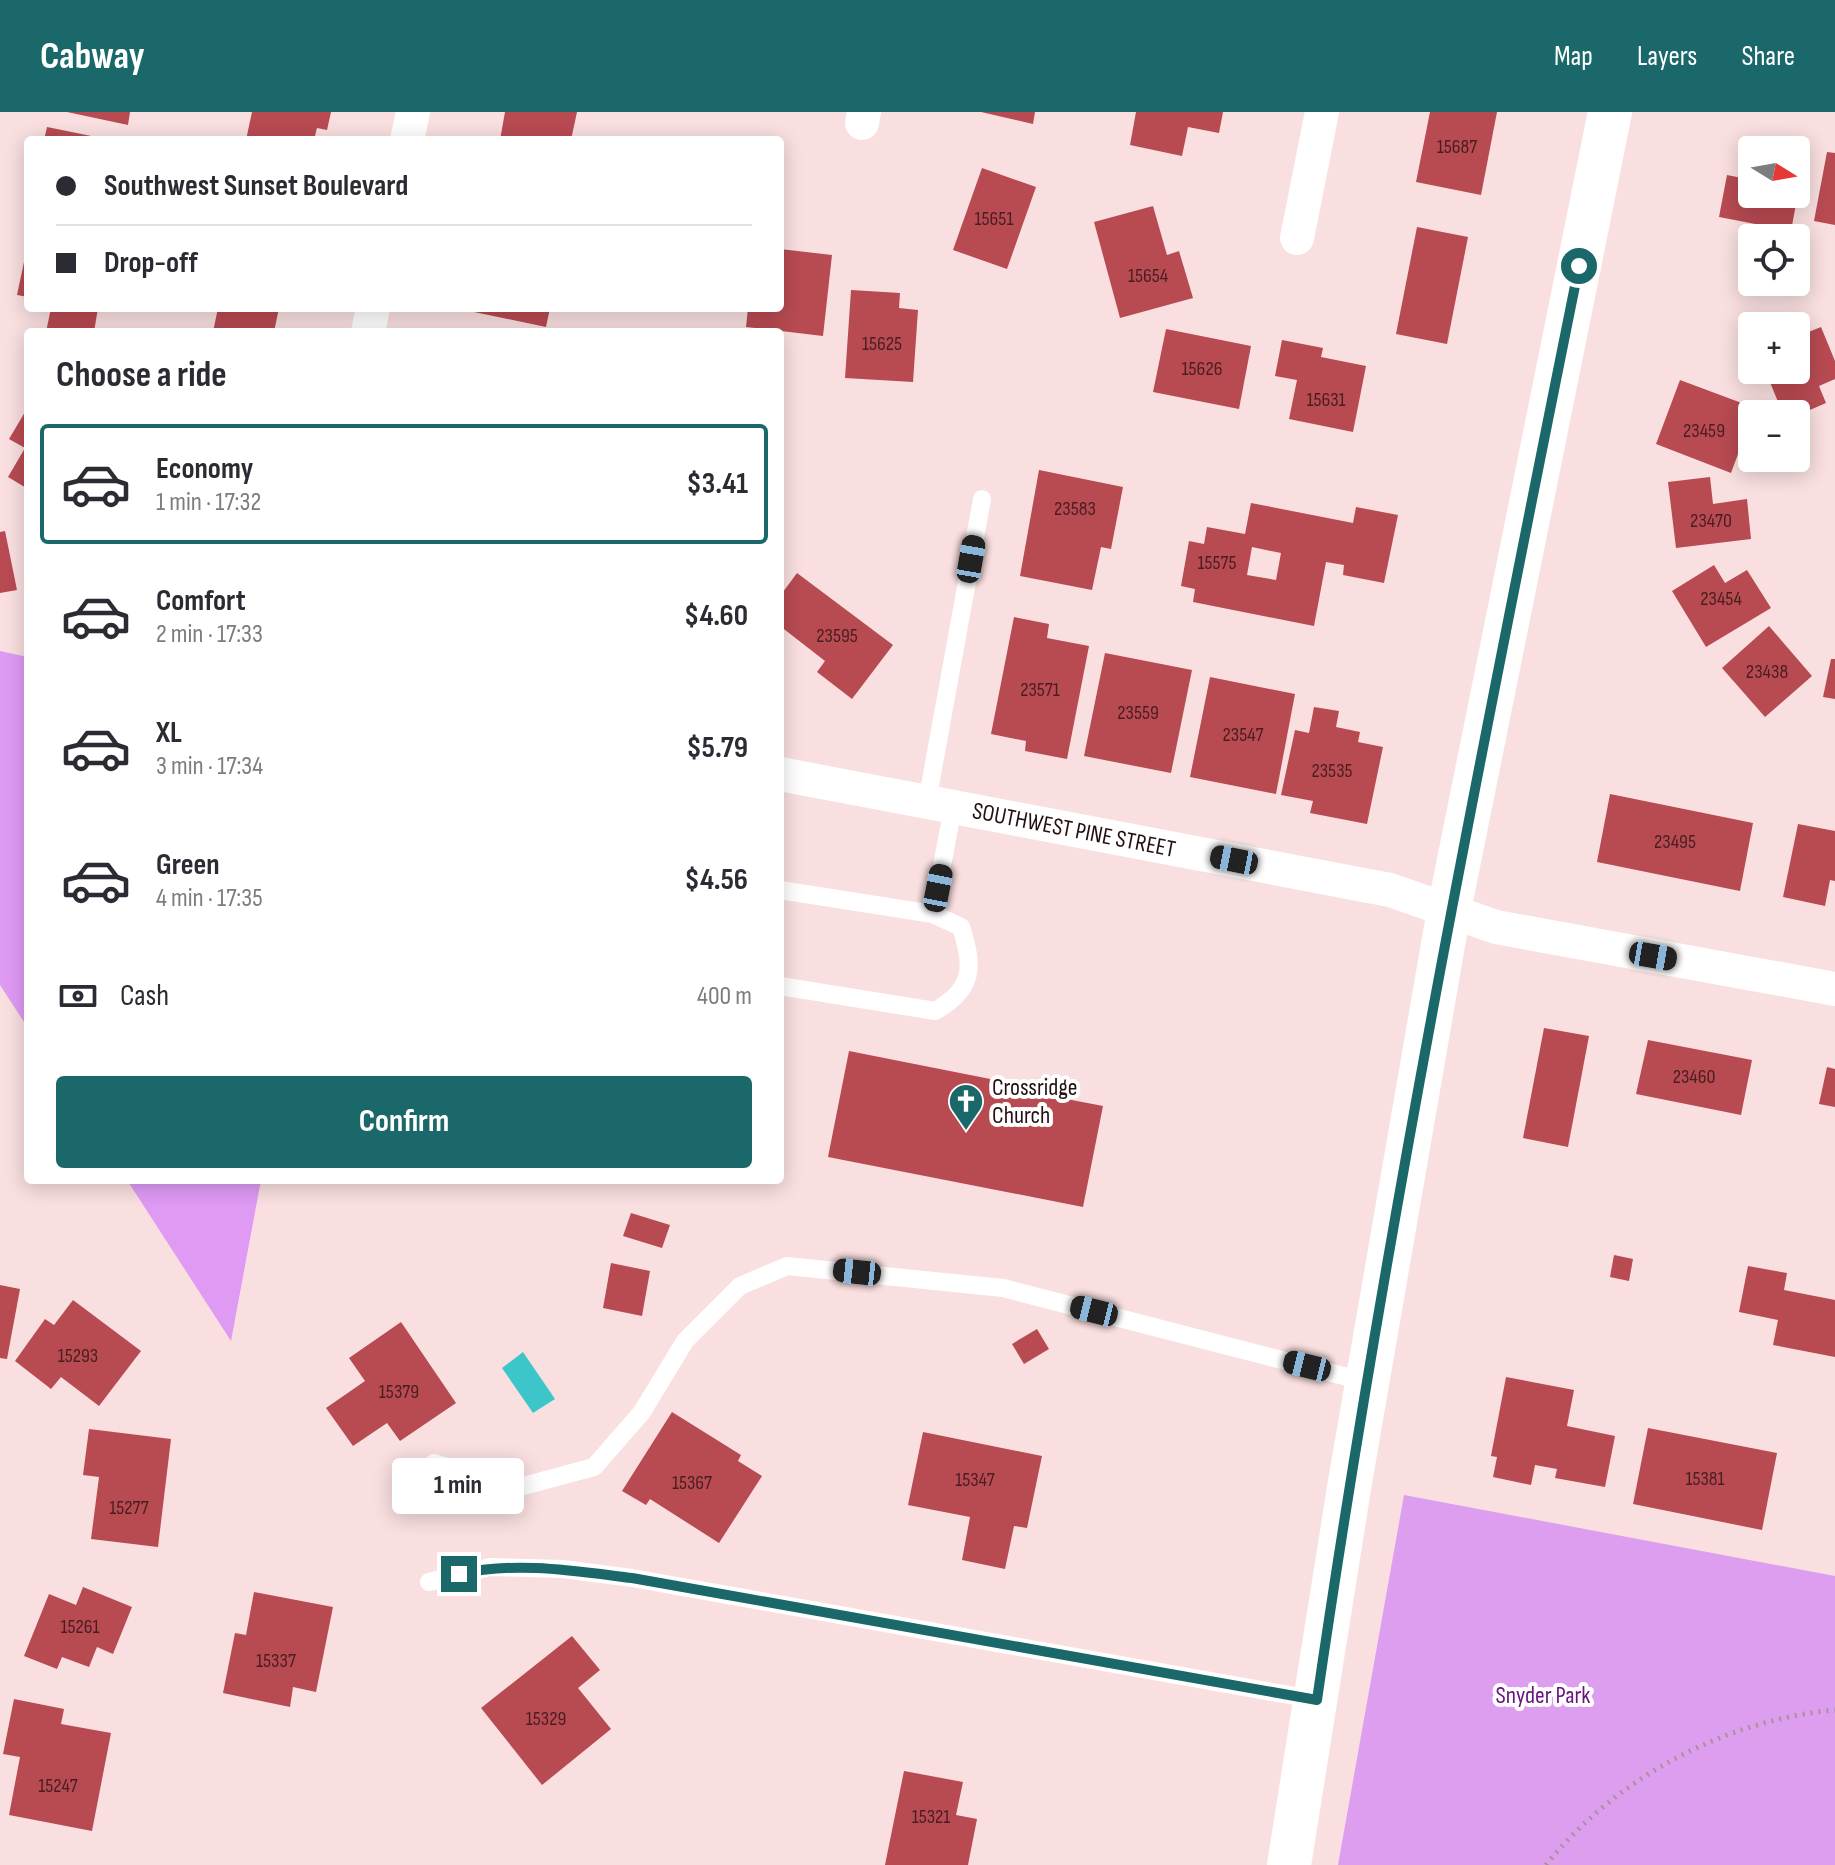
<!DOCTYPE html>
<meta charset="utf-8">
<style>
:root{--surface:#fff;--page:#f7f7f7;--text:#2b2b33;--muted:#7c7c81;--line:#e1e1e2;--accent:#1a686a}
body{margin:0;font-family:"Sofia Sans Condensed",sans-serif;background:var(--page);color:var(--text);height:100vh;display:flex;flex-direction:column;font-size:30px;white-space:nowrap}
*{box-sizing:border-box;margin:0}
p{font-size:26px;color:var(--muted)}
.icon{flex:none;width:44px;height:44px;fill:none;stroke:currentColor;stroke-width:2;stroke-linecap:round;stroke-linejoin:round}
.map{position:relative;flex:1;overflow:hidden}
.details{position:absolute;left:24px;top:216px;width:760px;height:856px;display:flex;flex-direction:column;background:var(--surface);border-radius:8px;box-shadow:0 4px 20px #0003}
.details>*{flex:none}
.top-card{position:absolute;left:24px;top:24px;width:760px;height:176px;border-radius:8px;box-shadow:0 4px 20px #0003;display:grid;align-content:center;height:176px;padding:0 32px;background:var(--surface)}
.needle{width:52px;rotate:101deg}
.tools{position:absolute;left:1738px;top:24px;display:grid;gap:16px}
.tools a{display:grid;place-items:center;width:72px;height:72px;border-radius:8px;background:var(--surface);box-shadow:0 4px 20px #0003;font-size:40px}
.end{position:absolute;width:36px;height:36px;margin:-18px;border:10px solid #1a686a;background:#fff;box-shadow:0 0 0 4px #fff}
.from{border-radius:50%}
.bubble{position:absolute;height:56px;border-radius:8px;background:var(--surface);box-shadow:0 4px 20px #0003;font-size:26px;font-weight:700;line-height:56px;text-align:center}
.car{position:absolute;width:24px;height:48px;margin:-24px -12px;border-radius:10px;box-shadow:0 0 6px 2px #0007;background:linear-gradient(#222 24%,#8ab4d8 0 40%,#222 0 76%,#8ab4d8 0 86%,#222 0)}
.top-card b{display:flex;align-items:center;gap:28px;height:76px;font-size:30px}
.top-card b+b{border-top:2px solid var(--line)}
.top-card i{width:20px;height:20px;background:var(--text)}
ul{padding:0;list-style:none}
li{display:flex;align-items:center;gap:24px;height:120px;margin:0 16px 12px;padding:0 16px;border:4px solid transparent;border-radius:8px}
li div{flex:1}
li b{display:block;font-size:30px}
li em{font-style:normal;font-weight:700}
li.active{border-color:var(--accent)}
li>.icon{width:72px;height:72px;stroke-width:1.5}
h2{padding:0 32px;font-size:36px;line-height:96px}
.pay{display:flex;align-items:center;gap:20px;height:88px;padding:0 32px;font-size:30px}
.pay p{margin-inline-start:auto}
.cta{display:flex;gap:16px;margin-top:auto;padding:16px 32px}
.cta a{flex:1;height:92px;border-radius:8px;background:var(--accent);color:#fff;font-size:32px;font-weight:700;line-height:92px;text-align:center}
header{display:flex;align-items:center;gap:48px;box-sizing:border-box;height:112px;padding:0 40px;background:var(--accent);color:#fff}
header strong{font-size:38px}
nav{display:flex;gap:44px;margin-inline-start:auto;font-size:28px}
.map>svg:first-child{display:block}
.green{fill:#de9ef0}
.forest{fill:#df9af4}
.water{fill:#3cc6ca}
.building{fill:#b84a52;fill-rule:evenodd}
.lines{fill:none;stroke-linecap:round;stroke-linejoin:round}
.path{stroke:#aa9292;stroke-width:5;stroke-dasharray:2 6;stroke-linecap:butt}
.lane{stroke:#fff;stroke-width:18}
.street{stroke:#fff;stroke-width:34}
.secondary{stroke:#fff;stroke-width:44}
.route{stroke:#1a686a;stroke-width:10}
.labels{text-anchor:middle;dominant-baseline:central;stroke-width:8;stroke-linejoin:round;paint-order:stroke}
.number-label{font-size:20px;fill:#491e20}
.street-label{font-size:24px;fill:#241010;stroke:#fff}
.poi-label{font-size:24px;fill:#241010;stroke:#fff;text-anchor:start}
.park-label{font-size:24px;fill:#6b1581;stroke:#fff}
</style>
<header>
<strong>Cabway</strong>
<nav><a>Map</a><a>Layers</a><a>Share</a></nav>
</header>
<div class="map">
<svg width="1835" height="1753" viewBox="0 0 1835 1753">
<rect width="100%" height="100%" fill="#f9dfdf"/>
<path class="green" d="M1404 1383 1835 1464V1753H1338Z"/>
<g class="forest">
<path d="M0 539 28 545V916L0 873Z"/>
<path d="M127 1068H261L231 1229Z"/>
</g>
<path class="water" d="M523 1240 555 1287 533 1301 502 1256Z"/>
<g class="building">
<path d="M67 0H130L128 13Z"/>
<path d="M252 0H331L327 18 317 16 314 28H246Z"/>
<path d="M505 0H577L571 28H500Z"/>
<path d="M981 0H1035L1033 12Z"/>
<path d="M1136 0H1223L1219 21 1188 15 1182 44 1130 33Z"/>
<path d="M1430 0H1497L1481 83 1416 70Z"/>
<path d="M47 15 106 27V28H44Z"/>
<path d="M1768 25 1807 33 1791 119 1719 105 1727 63 1752 68V82H1796V38H1765Z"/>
<path d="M1827 40 1835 41V113L1814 109Z"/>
<path d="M982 56 1036 75 1007 157 953 138Z"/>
<path d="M1153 94 1167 143 1179 139 1193 186 1120 206 1094 110Z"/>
<path d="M1417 115 1468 125 1447 232 1396 222Z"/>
<path d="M27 136H28V185L17 183Z"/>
<path d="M780 137 832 143 823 224 746 215 748 196H780Z"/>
<path d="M851 178 900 181 899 196 918 198 913 270 845 266Z"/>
<path d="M51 196H98L94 220H46Z"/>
<path d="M218 196H279L274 220H213Z"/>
<path d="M474 196H550L546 215 474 200Z"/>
<path d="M1821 215 1835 249V267L1819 274 1826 291 1796 304 1783 302 1765 258H1796V225Z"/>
<path d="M1166 217 1251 234 1239 297 1153 280Z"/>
<path d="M1282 228 1323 236 1321 245 1366 254 1353 320 1289 307 1297 268 1275 264Z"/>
<path d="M1680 268 1755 296 1731 361 1656 332Z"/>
<path d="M28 295V377L8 365 25 336 9 327Z"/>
<path d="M1039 358 1123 375 1111 437 1101 435 1092 478 1020 464Z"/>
<path d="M1710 365 1713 392 1747 387 1751 427 1676 436 1668 370Z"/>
<path d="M1251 391 1353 411 1356 395 1398 403 1384 471 1343 463 1344 453 1326 450 1314 514 1193 490 1195 477 1181 474 1189 429 1204 432 1207 415 1245 422ZM1252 435 1281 441 1276 468 1247 463Z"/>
<path d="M5 419 17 478 0 481V420Z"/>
<path d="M1714 453 1725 471 1747 458 1771 496 1706 535 1672 479Z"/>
<path d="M797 461 893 533 852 587 817 560 825 549 780 514V484Z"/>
<path d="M1014 505 1049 512 1047 526 1089 534 1067 647 1025 639 1026 629 991 622Z"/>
<path d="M1769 514 1812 564 1765 605 1722 556Z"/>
<path d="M1105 541 1192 558 1171 661 1084 644Z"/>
<path d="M1831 547H1835V587L1823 585Z"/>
<path d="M1210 565 1295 582 1276 682 1190 665Z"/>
<path d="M1314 595 1339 599 1336 615 1360 620 1358 630 1383 635 1367 712 1310 701 1313 689 1281 683 1295 618 1309 621Z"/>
<path d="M1610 682 1753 711 1740 779 1597 750Z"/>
<path d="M1798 712 1835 719V769L1830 768 1825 794 1783 785Z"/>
<path d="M1544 916 1589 924 1568 1035 1523 1026Z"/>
<path d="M1648 928 1752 948 1741 1003 1636 982Z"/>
<path d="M849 939 1031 975 1030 980 1103 994 1083 1095 828 1045Z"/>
<path d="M1827 955 1835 957V995L1819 992Z"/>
<path d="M631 1101 670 1113 662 1136 623 1124Z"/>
<path d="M1614 1143 1633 1147 1629 1169 1610 1165Z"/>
<path d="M611 1151 650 1159 642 1204 603 1196Z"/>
<path d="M1748 1154 1787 1161 1784 1178 1835 1188V1245L1773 1233 1778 1208 1739 1200Z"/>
<path d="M0 1173 20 1177 7 1247 0 1246Z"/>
<path d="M73 1188 141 1239 99 1294 61 1265 51 1277 15 1249 45 1207 54 1213Z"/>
<path d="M401 1210 456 1291 400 1329 387 1311 353 1334 326 1296 365 1269 349 1246Z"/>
<path d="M1037 1217 1049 1237 1024 1252 1012 1232Z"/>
<path d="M1506 1265 1574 1278 1567 1314 1615 1324 1605 1375 1555 1366 1557 1357 1535 1353 1531 1373 1493 1365 1497 1345 1491 1344Z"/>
<path d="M672 1300 741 1343 738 1349 762 1364 719 1431 650 1387 646 1393 622 1379Z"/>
<path d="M1648 1316 1777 1341 1762 1418 1633 1392Z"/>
<path d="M89 1317 171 1327 158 1435 91 1427 99 1365 83 1363Z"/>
<path d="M923 1320 1042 1344 1027 1416 1014 1414 1005 1457 962 1448 970 1405 908 1393Z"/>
<path d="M83 1475 132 1495 113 1542 97 1535 89 1555 62 1545 57 1557 24 1544 49 1482 76 1493Z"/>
<path d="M254 1480 333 1495 316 1580 293 1575 290 1595 223 1581 235 1521 246 1523Z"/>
<path d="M572 1524 600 1558 578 1576 611 1617 542 1673 481 1596Z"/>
<path d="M14 1587 64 1597 61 1612 111 1621 92 1719 9 1703 20 1645 3 1642Z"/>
<path d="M904 1659 963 1670 956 1703 977 1707 968 1753H885Z"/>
</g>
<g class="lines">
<path class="path" d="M1546 1753C1615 1666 1725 1608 1835 1598"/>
<g class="lane">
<path d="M927 690 982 387"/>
<path d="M780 778 933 802 961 815C974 855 974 877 935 899L780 874"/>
<path d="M933 802 953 695"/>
<path d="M434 1351 516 1376 594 1355 642 1300 685 1229 740 1174 787 1154 1003 1176 1367 1270"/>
<path d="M429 1470 490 1455 563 1457 632 1466 1317 1588"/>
</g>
<g class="street">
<path d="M862 11 864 0"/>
<path d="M407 28 413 0"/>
<path d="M1297 126 1322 0"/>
<path d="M368 220 373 196"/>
<path d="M780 662 1390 778 1496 815 1835 877"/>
</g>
<path class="secondary" d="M1289 1753 1350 1370 1449 798 1610 0"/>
</g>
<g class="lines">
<path class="route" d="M459 1462C516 1449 575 1459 632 1466L1317 1588C1387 1107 1483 630 1579 154"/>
</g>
<defs>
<g id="church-pin" transform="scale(1.8)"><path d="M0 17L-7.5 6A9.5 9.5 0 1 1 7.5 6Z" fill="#1a686a" stroke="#fff"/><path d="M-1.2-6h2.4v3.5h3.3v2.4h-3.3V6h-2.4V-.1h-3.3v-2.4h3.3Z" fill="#fff"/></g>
</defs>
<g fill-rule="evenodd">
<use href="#church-pin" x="966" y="989"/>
</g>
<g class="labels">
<g class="number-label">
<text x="1457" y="35">15687</text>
<text x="994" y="107">15651</text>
<text x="1148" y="164">15654</text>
<text x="882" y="232">15625</text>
<text x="1202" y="257">15626</text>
<text x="1326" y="288">15631</text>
<text x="1704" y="319">23459</text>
<text x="1075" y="397">23583</text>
<text x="1711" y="409">23470</text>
<text x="1217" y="451">15575</text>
<text x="1721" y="487">23454</text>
<text x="837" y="524">23595</text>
<text x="1767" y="560">23438</text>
<text x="1040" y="578">23571</text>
<text x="1138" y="601">23559</text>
<text x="1243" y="623">23547</text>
<text x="1332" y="659">23535</text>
<text x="1675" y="730">23495</text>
<text x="1694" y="965">23460</text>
<text x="78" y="1244">15293</text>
<text x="399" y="1280">15379</text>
<text x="1705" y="1367">15381</text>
<text x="975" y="1368">15347</text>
<text x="692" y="1371">15367</text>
<text x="129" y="1396">15277</text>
<text x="80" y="1515">15261</text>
<text x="276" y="1549">15337</text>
<text x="546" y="1607">15329</text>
<text x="58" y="1674">15247</text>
<text x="931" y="1705">15321</text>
</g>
<g class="street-label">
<text transform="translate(1074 718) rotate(11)">SOUTHWEST PINE STREET</text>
</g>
<g class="poi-label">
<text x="992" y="975">Crossridge<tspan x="992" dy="28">Church</tspan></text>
</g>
<g class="park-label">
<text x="1543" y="1583">Snyder Park</text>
</g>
</g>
</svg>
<div class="tools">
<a><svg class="needle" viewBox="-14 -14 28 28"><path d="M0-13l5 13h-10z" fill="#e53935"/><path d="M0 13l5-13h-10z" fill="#7c7c81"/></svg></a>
<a><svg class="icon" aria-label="locate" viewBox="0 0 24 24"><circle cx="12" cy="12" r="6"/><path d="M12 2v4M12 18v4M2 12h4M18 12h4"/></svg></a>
<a>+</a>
<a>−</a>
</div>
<i class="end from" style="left:1579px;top:154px"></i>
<i class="end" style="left:459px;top:1462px"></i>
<div class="bubble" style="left:392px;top:1346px;width:132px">1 min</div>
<i class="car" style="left:971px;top:447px;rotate:10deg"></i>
<i class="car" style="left:1234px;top:748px;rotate:281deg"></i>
<i class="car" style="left:938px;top:776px;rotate:11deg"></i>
<i class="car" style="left:1653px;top:844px;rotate:100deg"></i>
<i class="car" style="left:857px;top:1160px;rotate:276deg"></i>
<i class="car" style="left:1094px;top:1199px;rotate:284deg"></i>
<i class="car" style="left:1307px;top:1254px;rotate:284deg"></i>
<div class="top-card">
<b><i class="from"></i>Southwest Sunset Boulevard</b>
<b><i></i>Drop-off</b>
</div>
<section class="details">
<h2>Choose a ride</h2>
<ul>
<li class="active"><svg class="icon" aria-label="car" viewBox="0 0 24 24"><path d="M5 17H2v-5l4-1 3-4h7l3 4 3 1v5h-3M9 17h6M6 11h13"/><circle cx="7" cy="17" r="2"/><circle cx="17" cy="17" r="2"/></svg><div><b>Economy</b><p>1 min · 17:32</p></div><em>$3.41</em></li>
<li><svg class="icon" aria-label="car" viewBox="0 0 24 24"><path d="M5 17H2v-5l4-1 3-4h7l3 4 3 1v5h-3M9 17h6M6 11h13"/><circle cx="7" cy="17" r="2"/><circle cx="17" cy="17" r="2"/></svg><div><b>Comfort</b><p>2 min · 17:33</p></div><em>$4.60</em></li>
<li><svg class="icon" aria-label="car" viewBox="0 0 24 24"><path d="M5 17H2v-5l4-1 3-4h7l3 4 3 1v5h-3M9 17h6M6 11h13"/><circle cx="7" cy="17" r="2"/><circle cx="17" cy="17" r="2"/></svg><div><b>XL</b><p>3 min · 17:34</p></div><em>$5.79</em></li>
<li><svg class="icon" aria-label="car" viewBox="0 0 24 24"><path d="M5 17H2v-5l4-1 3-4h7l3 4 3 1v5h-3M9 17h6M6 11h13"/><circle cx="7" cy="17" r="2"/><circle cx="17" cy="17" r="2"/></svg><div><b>Green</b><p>4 min · 17:35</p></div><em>$4.56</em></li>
</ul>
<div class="pay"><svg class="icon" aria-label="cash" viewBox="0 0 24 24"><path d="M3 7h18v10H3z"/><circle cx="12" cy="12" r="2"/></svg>Cash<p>400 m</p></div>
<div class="cta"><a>Confirm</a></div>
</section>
</div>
